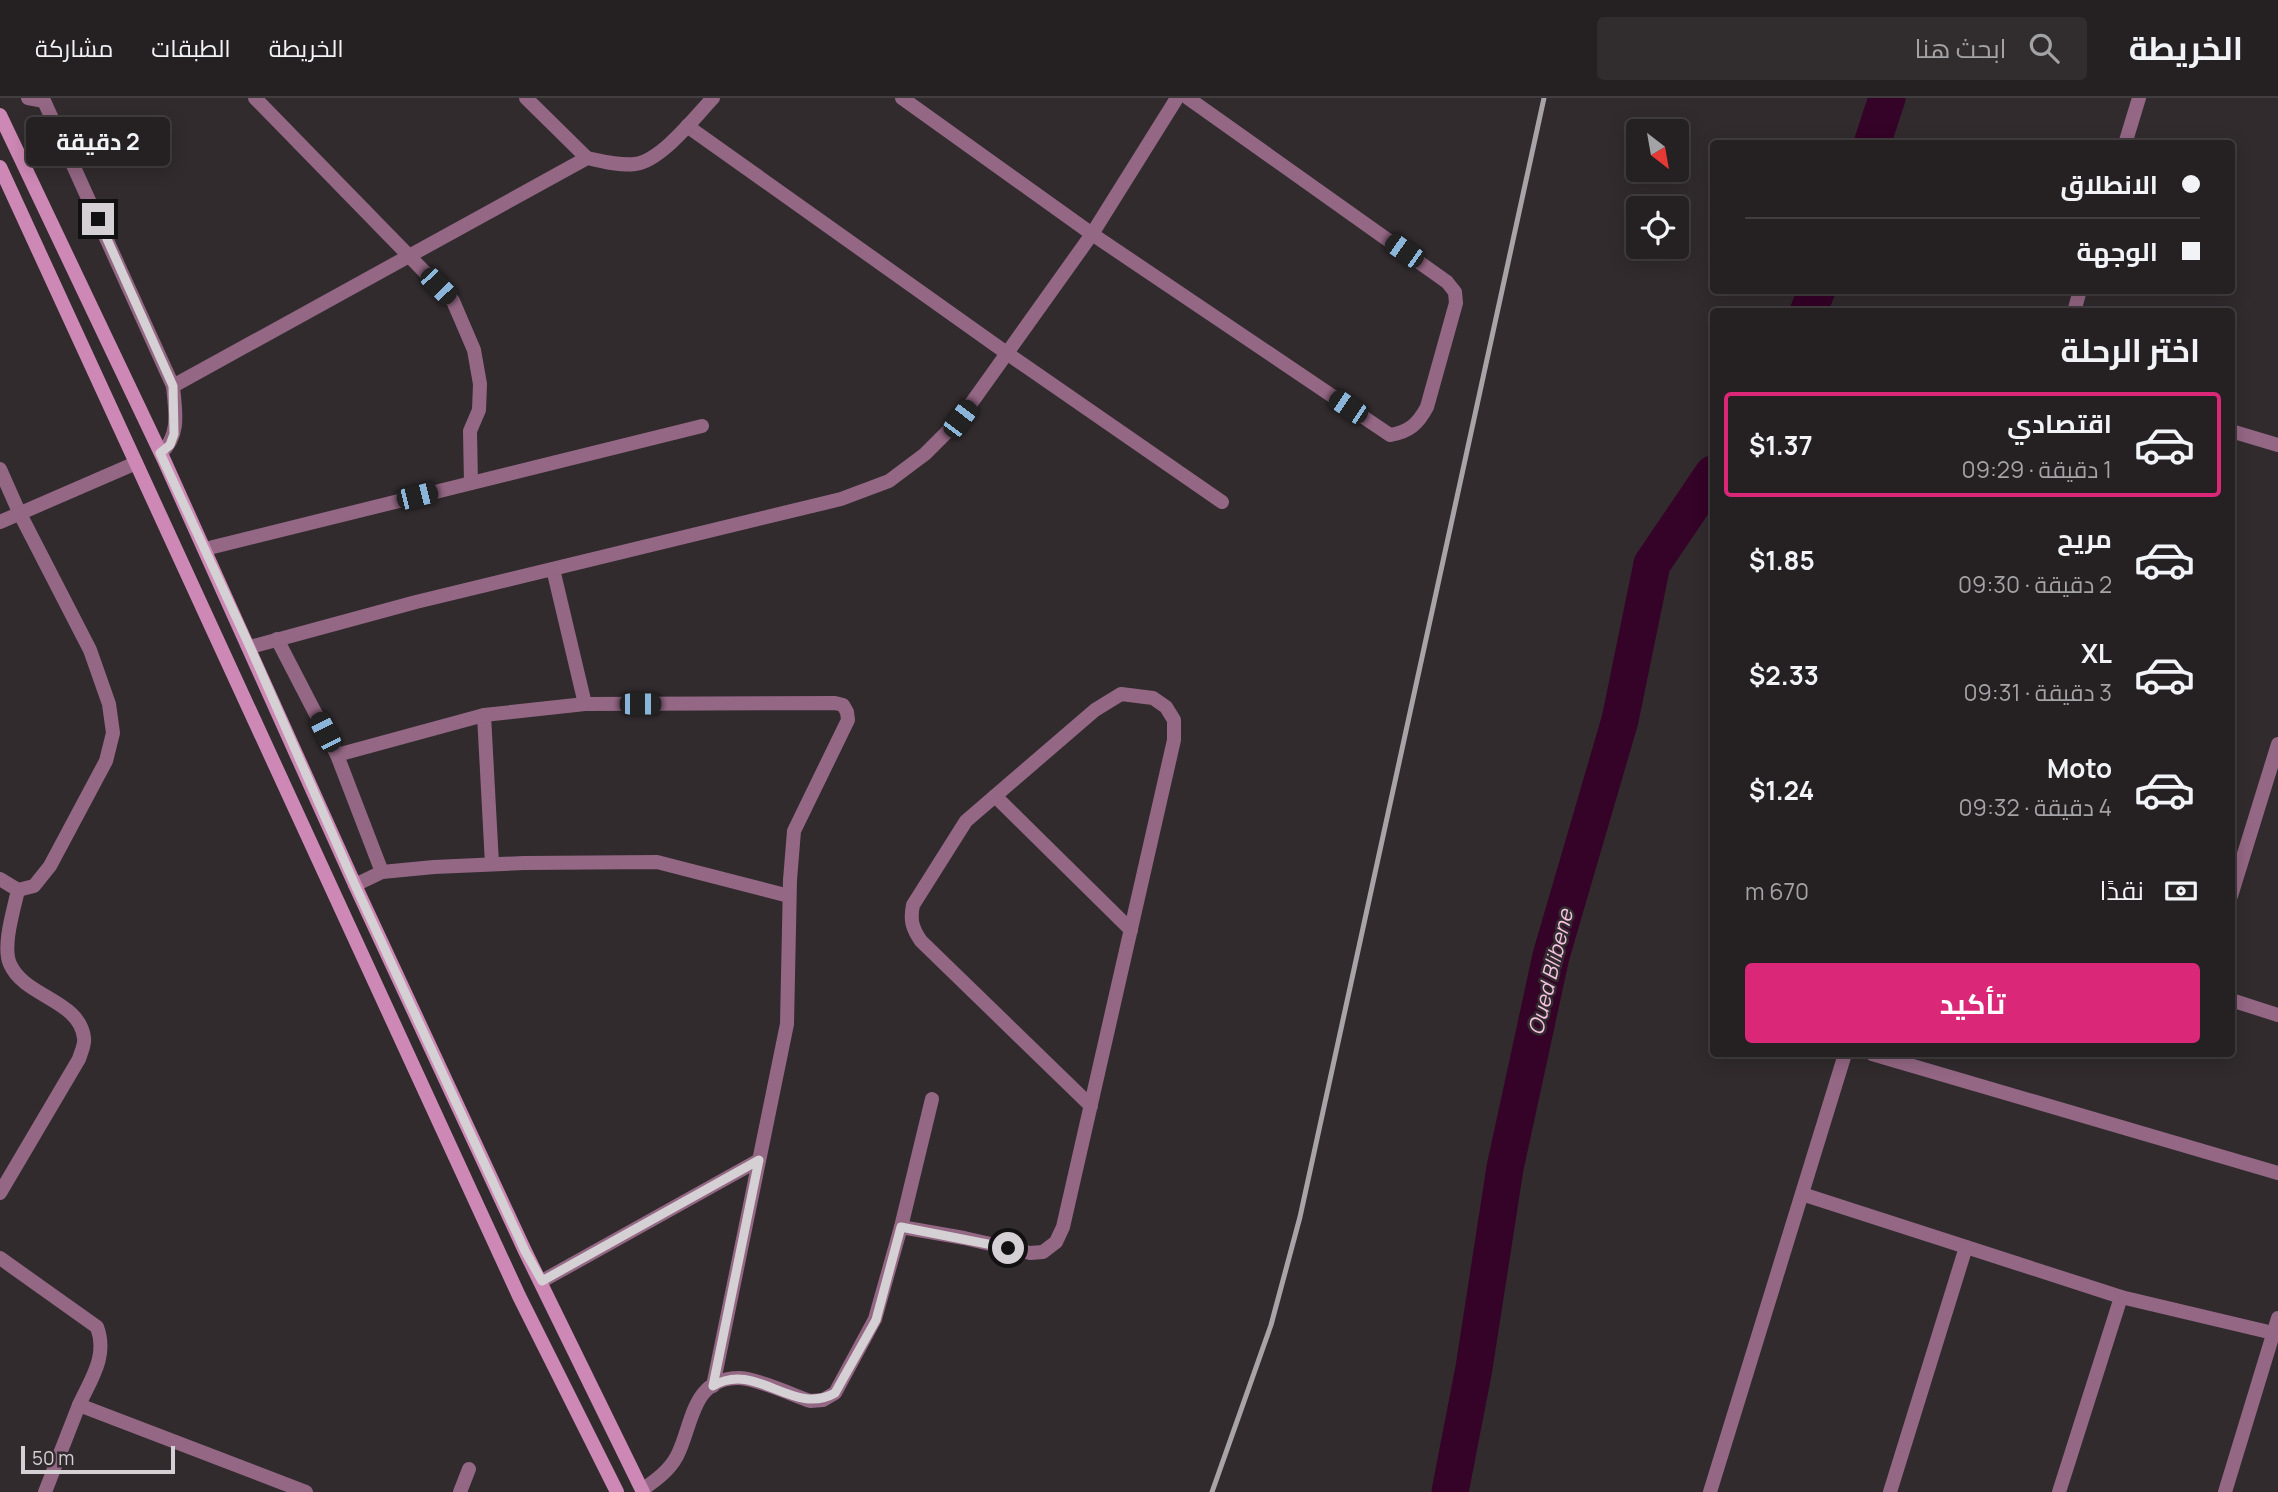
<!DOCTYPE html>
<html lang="ar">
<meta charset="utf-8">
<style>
:root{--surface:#252022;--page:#312d2f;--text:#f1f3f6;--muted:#a3a3a5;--line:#423e40;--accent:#db2777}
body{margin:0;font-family:Manrope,Cairo,sans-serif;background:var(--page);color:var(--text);direction:rtl;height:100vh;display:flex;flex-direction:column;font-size:26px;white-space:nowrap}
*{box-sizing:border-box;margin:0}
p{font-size:23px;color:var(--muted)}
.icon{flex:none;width:38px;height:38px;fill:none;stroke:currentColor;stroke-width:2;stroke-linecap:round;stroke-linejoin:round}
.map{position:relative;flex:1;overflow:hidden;direction:ltr}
.panel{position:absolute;left:1710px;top:210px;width:525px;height:749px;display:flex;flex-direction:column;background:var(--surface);border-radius:7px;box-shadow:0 4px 18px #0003,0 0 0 2px var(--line);direction:rtl}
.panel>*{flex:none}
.hud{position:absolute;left:1710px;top:42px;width:525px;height:154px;border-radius:7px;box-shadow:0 4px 18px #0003,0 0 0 2px var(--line);direction:rtl;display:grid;align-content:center;height:154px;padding:0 35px;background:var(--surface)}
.needle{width:46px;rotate:149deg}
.tools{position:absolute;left:1626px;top:21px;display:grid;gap:14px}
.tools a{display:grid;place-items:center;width:63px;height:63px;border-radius:7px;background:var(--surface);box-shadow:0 4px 18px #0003,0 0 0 2px var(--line);font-size:35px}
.scale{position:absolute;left:21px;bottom:18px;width:154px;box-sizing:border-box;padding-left:7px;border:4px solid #d4d0d3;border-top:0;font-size:19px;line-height:24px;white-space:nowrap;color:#d4d0d3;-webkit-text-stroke:5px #312b2e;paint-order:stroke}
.end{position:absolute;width:32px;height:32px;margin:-16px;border:9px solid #d4d0d3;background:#111;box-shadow:0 0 0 4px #111}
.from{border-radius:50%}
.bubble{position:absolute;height:49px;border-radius:7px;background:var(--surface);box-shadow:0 4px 18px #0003,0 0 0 2px var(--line);font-size:23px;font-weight:700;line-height:49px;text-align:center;direction:rtl}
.car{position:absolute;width:21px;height:42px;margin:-21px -10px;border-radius:9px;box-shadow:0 0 5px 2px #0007;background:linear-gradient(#222 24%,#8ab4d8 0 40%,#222 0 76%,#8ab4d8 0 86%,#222 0)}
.hud b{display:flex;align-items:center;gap:24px;height:66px;font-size:26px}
.hud b+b{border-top:2px solid var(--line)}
.hud i{width:18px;height:18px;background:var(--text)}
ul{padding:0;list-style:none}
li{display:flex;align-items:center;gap:21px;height:105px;margin:0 14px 10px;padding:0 21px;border:4px solid transparent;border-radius:7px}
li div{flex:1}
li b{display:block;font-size:26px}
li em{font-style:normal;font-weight:700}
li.current{border-color:var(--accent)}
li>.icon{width:63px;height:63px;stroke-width:1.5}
h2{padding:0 35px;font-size:32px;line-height:84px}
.pay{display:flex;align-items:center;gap:18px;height:77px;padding:0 35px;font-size:26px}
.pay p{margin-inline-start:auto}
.cta{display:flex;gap:14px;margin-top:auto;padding:14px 35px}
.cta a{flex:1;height:80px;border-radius:7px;background:var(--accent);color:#fff;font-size:28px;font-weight:700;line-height:80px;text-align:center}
header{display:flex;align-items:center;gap:42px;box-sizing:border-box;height:98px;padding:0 35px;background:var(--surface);border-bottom:2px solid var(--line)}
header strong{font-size:33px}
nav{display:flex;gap:38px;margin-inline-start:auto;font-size:24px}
.search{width:490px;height:63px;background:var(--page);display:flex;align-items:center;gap:18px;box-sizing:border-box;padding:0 24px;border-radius:7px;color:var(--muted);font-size:26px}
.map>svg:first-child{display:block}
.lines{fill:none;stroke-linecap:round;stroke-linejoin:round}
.river{stroke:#350228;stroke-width:37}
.street{stroke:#946784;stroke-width:14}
.secondary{stroke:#ce88b5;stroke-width:14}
.rail{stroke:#a8a3a6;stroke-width:5}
.route{stroke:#d4d0d3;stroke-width:9}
.labels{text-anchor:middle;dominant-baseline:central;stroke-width:5;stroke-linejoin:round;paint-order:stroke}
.water-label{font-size:21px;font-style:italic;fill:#f6c1e2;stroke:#312b2e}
</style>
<header>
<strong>الخريطة</strong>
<div class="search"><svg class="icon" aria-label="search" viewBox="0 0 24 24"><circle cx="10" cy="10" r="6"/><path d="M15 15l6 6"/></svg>ابحث هنا</div>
<nav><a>الخريطة</a><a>الطبقات</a><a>مشاركة</a></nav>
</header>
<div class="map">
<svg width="2278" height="1394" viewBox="0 0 2278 1394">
<rect width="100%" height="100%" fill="#312b2e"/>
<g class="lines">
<g class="river">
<path d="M1872 46 1887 0"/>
<path d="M1808 214 1817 192"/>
<path d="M1450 1394 1474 1270 1505 1070 1551 858 1620 622 1652 466 1713 376"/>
</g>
<g class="street">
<path d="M28 0 44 3 173 288"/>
<path d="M255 0 453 203 474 252 480 286 479 312 470 333 471 385"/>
<path d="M526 0 587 60"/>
<path d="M902 0 1092 136 1390 337C1409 334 1418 326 1427 309L1456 205 1455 194 1447 184 1188 0"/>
<path d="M687 28 1008 256 1222 404"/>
<path d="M2125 46 2139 0"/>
<path d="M2074 214 2080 192"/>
<path d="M2231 333 2278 347"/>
<path d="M161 355C181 337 175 312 173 288L587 60C602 63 619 68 635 66 661 63 695 19 713 0"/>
<path d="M0 371 19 414 90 552 109 606 113 635 106 663 50 768 34 788 18 792 0 781"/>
<path d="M0 424 136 365"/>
<path d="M205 451 702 328"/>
<path d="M553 471 585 606"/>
<path d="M277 541 337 657 382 774"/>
<path d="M250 549 416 504 841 401 889 383 925 356 960 321 1092 136 1177 0"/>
<path d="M484 617 492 766"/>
<path d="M337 657 484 617 585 606 835 605 843 607 847 614 848 622 794 733 790 782 787 926 713 1288"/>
<path d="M995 698 1131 832"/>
<path d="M355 787 382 774 434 769 524 765 657 764 789 798"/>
<path d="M2231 798 2278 646"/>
<path d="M2231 902 2278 917"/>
<path d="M1872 956 2278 1075"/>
<path d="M0 1095 79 961C81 954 85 947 84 940 80 902 24 899 10 866 2 848 14 811 18 792"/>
<path d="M1802 1096 2121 1199 2273 1235"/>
<path d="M901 1129 964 1140 1030 1155 1043 1154 1056 1144 1063 1129 1174 642V622L1166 609 1153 600 1121 596 1095 612 966 723 913 807C910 822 912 830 921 843L1091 1008"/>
<path d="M0 1160 97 1229C108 1258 91 1281 79 1307"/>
<path d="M542 1183 759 1062"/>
<path d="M642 1392C656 1382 669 1373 677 1358 693 1327 691 1280 739 1280 755 1280 793 1297 810 1303L823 1302 835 1295 875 1221 901 1129 932 1001"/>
<path d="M45 1394 79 1307 306 1394"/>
<path d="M460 1394 469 1371"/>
<path d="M1710 1394 1845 956"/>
<path d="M1890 1394 1966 1149"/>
<path d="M2059 1394 2121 1199"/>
<path d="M2225 1394 2278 1220"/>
</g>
<g class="secondary">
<path d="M0 17 164 362 355 787 525 1153 643 1394"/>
<path d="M0 69 519 1198 617 1394"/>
</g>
<path class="rail" d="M1212 1394 1271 1227 1300 1119 1544 0"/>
</g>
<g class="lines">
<path class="route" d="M98 121 173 288 174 336 170 347 160 355 250 549 355 787 525 1153 542 1183 759 1062 713 1288C756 1262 793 1319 835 1295L876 1222 901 1129 1008 1150"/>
</g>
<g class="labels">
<g class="water-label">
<text transform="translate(1550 874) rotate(-76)">Oued Blibene</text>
</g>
</g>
</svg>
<div class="tools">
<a><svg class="needle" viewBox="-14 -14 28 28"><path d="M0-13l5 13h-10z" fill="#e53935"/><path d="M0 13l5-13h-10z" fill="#a3a3a5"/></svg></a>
<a><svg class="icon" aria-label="locate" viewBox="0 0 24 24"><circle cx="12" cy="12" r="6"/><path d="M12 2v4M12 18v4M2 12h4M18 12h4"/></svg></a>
</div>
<div class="scale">50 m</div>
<i class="end from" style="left:1008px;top:1150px"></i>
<i class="end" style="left:98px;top:121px"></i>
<div class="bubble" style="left:26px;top:19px;width:144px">2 دقيقة</div>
<i class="car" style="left:1404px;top:153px;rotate:305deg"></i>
<i class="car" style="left:438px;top:188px;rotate:136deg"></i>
<i class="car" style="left:1348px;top:309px;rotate:304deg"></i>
<i class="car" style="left:960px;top:321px;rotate:37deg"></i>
<i class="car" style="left:417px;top:398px;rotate:76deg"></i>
<i class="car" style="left:640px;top:606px;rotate:90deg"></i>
<i class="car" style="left:325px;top:634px;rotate:333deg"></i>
<div class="hud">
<b><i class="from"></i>الانطلاق</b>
<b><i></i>الوجهة</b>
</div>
<section class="panel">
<h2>اختر الرحلة</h2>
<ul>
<li class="current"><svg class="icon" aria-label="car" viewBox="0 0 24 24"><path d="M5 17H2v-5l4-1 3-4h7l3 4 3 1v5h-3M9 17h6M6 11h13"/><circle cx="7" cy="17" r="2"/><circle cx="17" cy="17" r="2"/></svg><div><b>اقتصادي</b><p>1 دقيقة · 09:29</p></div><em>$1.37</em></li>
<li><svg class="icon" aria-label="car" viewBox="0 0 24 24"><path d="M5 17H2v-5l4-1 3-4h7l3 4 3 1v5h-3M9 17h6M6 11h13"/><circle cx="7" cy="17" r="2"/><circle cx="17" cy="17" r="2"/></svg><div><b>مريح</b><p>2 دقيقة · 09:30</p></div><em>$1.85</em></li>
<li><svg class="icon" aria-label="car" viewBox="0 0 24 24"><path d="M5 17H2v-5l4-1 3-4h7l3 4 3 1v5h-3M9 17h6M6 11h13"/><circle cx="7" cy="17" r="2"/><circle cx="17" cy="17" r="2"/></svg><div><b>XL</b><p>3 دقيقة · 09:31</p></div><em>$2.33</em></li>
<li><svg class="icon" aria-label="car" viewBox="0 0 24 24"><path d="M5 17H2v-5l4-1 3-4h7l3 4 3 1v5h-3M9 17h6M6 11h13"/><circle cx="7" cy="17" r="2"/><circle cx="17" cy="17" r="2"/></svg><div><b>Moto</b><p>4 دقيقة · 09:32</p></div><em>$1.24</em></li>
</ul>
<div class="pay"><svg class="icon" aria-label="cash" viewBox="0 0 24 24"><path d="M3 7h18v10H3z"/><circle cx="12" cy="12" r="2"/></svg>نقدًا<p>670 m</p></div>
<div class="cta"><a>تأكيد</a></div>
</section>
</div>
